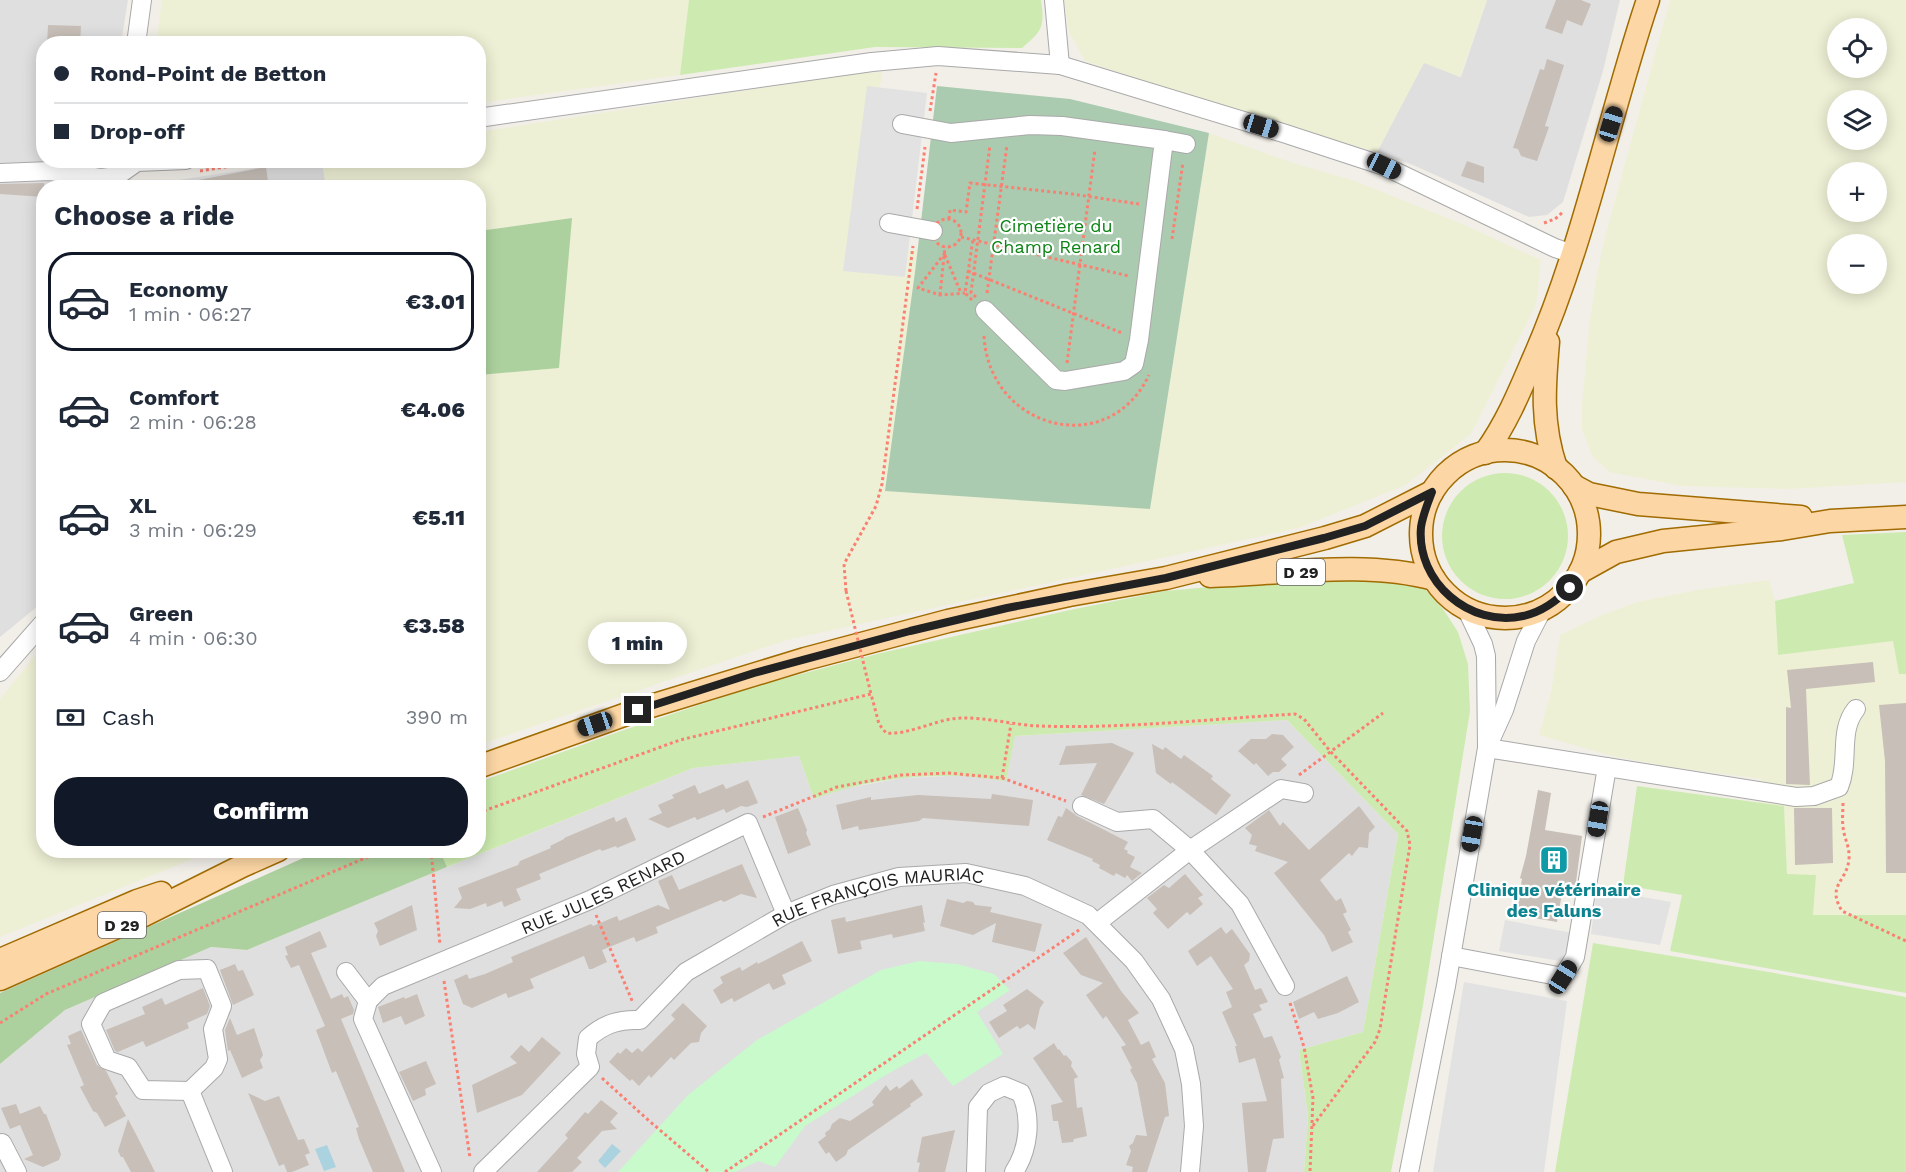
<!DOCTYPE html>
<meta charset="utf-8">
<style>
:root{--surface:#fff;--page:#f2f2f3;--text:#1f2937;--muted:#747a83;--line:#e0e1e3;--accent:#111827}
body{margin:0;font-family:"Work Sans",sans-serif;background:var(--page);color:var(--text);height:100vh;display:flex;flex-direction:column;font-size:22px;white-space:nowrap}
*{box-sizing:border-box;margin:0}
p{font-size:20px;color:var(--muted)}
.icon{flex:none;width:33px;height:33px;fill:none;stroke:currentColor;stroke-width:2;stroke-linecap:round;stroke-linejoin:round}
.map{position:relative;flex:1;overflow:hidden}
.sheet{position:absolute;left:36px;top:180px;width:450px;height:678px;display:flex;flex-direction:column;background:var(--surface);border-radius:24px;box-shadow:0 3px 15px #0003}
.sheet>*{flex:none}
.guide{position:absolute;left:36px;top:36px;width:450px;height:132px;border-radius:24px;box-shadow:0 3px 15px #0003;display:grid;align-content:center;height:132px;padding:0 18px;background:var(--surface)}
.fabs{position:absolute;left:1827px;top:18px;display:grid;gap:12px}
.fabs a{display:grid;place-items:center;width:60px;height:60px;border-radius:50%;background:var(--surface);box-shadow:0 3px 15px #0003;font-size:30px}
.end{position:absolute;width:27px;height:27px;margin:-14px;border:8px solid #222;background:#fff;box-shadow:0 0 0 3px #fff}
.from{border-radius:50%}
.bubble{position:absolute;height:42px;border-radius:21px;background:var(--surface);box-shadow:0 3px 15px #0003;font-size:20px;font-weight:800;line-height:42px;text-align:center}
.car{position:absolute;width:18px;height:36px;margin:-18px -9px;border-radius:8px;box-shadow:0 0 4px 2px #0007;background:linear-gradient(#222 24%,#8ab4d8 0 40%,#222 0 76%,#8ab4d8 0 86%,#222 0)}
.guide b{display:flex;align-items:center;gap:21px;height:57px;font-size:22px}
.guide b+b{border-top:2px solid var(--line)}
.guide i{width:15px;height:15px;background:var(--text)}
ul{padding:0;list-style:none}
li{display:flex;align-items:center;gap:18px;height:99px;margin:0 12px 9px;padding:0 6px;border:3px solid transparent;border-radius:24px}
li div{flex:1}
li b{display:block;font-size:22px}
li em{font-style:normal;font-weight:800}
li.active{border-color:var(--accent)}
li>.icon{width:54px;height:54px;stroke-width:1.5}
h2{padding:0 18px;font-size:27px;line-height:72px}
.pay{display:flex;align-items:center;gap:15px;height:66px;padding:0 18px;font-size:22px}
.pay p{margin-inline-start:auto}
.button{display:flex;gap:12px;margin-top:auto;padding:12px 18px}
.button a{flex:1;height:69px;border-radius:24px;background:var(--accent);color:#fff;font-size:24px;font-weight:800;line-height:69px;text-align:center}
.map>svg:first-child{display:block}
.residential{fill:#e0dfdf}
.farmland{fill:#eef0d5;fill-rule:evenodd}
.grass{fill:#cdebb0}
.forest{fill:#add19e}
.cemetery{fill:#aacbaf}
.park{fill:#c8facc}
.parking{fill:#e2e2e2}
.water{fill:#aad3df}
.building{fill:#c7bfb8}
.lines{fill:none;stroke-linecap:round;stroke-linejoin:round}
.minor-casing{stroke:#a9a9a9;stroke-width:20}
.major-casing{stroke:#a06b00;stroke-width:25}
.path{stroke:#fa8072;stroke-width:3;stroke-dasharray:3 3;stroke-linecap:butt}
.minor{stroke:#fff;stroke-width:18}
.major{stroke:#fcd6a4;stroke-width:22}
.path-bridge{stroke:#fa8072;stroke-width:3;stroke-dasharray:3 3;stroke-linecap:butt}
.route{stroke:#222;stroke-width:8}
.labels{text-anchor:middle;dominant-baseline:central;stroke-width:4.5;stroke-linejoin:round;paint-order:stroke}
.shield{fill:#fff;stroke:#646464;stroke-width:1.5}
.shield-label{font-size:16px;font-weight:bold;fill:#222}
.park-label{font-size:18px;fill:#0c8416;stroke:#fff}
.culture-label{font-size:18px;font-weight:bold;fill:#0d838f;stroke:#fff}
.street-label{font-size:18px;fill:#222;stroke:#fff}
</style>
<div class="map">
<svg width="1906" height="1172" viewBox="0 0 1906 1172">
<rect width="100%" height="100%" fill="#f2efe9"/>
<g class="residential">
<path d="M0 0H128L121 43 44 44V160L110 161V165L140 186 300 161H322L326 187 44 188 43 600 38 606 0 637Z"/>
<path d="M1487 0H1620L1603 71 1563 202 1547 215 1529 217 1413 165 1377 152 1424 62 1461 77Z"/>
<path d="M1287 720 1398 834 1363 1032 1299 1050 1308 1116 1304 1172H0V1064L65 1010 211 947 247 950 413 881 693 768 799 756 814 799 836 790 902 778 948 776 1015 736Z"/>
</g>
<g class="farmland">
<path d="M162 0H689L680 75 479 103 478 44H156Z"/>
<path d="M1064 0H1487L1460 77 1424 63 1377 152 1214 105 1085 61 1069 32Z"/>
<path d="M1670 0H1906V482L1788 489 1681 486 1609 472 1592 456 1582 429V406L1589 326 1597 274 1606 233ZM1876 28V68H1838V28ZM1876 100V140H1838V100ZM1876 172V212H1838V172ZM1876 244V284H1838V244Z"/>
<path d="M882 72 880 88 867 86 905 277 909 249 918 250 886 491 1150 508 1209 133 1293 163 1352 180 1460 223 1541 260 1536 305 1471 434 1406 485 1299 528 787 640 479 745V375L559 368 571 218 479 231 478 188 326 187 322 161 478 160 479 132 851 74Z"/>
<path d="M1769 580 1775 601 1778 655 1893 640 1899 673 1906 674V915H1813L1787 874 1784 806 1757 802 1761 779 1671 767 1612 756 1539 735 1551 692 1560 635 1602 615 1637 602 1697 590Z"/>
<path d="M43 646 44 850 212 851 0 937V699Z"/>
</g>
<g class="grass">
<path d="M689 0H1041C1045 27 1042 31 1022 48L875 47 680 75Z"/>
<circle cx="1505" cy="536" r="63"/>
<path d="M1906 532V674H1899L1893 641 1778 655 1775 601 1854 583 1842 535Z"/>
<path d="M1385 578 1424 588 1443 609 1458 632 1468 664 1470 711 1422 1011 1391 1172H1304L1308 1116 1299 1050 1363 1032 1398 834 1287 720 1015 736 1006 781C986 779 965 775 946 776 901 776 855 783 814 799L799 756 693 768 447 867 440 851 478 850 479 782 621 731 759 685 881 653 1070 610 1165 591 1287 580Z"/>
<path d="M1637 786 1784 806 1787 874 1816 875 1813 915H1906V993L1670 951 1682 895 1623 885Z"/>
<path d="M1593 943 1769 972 1906 997V1172H1555Z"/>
</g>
<g class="forest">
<path d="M572 218 559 368 479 375V231Z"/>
<path d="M319 851H440L447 867 247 950 211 947 65 1010 0 1064V993Z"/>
</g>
<path class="cemetery" d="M937 86 1070 99 1209 133 1150 509 885 491 915 272Z"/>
<path class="park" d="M919 961 957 964 994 974 1010 990 977 1012 1003 1054 953 1086 926 1053 889 1073 805 1126 775 1167 758 1161 735 1172H618L688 1095 757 1040 881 970Z"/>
<g class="parking">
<path d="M867 86 927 93 905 277 843 271Z"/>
<path d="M1597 889 1671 902 1660 945 1591 934Z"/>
<path d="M1505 920 1572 933 1569 947 1560 961 1499 951Z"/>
<path d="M1464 982 1567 1001 1544 1172H1433Z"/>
</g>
<g class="water">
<path d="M612 1144 621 1151 605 1168 598 1161Z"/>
<path d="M327 1145 336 1167 324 1171 315 1149Z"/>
</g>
<g class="building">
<path d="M1556 0H1581L1591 4 1582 26 1567 20 1562 34 1545 28Z"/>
<path d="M48 25 81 26 80 44H47Z"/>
<path d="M1547 59 1564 65 1545 126 1549 127 1537 161 1521 156 1518 149 1513 148 1540 69 1544 70Z"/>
<path d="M1467 161 1484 167V183L1461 176Z"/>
<path d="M266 167 268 181 231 188H194L193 181Z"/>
<path d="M44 183V197L0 194V184Z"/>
<path d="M1873 662 1875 682 1806 689 1810 785 1786 784V707L1791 708 1787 670Z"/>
<path d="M1906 703V873H1886L1885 761 1879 705Z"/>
<path d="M1272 734 1283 735 1294 747 1281 759 1287 765 1279 772H1273L1268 776 1256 763 1254 765 1238 751 1251 739H1266Z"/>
<path d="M1112 743 1134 753 1104 804 1081 795 1097 763 1059 765 1066 746Z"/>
<path d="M1152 744 1163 750 1165 747 1181 759 1184 755 1213 776 1211 779 1231 795 1216 815 1172 782 1171 784 1156 773Z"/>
<path d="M748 780 758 803 747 807 741 806 726 813 724 809 697 820 695 817 668 828 648 819 662 813 658 805 674 798 672 795 695 785 699 794 723 784 726 789Z"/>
<path d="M1538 790 1551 793 1545 830 1582 836 1575 890 1563 888 1557 922 1516 915 1522 879 1520 878 1526 856Z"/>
<path d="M992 794 1033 800 1029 826 923 818 919 821 859 830 858 826 842 830 836 805 871 797V800L918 795 991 799Z"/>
<path d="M1359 806 1375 827 1369 833 1368 848 1359 847 1352 856 1349 853 1320 880 1336 901 1341 898 1347 912 1343 914 1351 930 1348 932 1353 942 1332 952 1324 935 1274 873 1288 862 1255 851 1257 846 1249 844 1252 835 1245 828 1269 810 1280 826 1283 822 1309 850Z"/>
<path d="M798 808 807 830 806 833 811 845 788 854 775 817Z"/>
<path d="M1066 808 1077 816 1128 842 1124 849 1128 851 1127 853 1135 857 1130 867 1142 873 1132 881 1127 875 1125 878 1116 873 1114 876 1099 868 1100 865 1092 861 1093 859 1047 840 1058 816 1062 817Z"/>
<path d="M1794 808H1832L1833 863 1795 865Z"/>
<path d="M614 817 616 822 626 817 636 840 617 848 616 846 602 851 600 849 539 874 541 879 516 889 521 900 504 907 502 901 487 907 486 903 470 909 454 908 462 898 458 888 518 865 520 861 551 848 550 846 564 839V838Z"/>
<path d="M742 864 757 898 741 894 724 902 721 900 656 927 658 933 636 942 634 937 602 950 607 962 592 969H589L584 956 530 979 534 988 508 998 506 993 472 1008 463 1004 454 980 467 974 469 979 485 974 513 962 511 957 591 924 593 926 617 916 619 921 658 905 670 910 658 881 672 875 679 890Z"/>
<path d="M1185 874 1203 895 1198 898 1203 904 1190 915 1187 912 1168 929 1153 913 1157 909 1147 898 1164 885 1169 888Z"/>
<path d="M947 899 963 903 967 901 973 902 975 905 992 907 990 912 1042 924 1035 952 992 942 996 923 973 935 940 926Z"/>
<path d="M412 905 417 930 380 946 376 936 378 931 374 923Z"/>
<path d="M922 905 925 923 923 922 925 931 893 938 892 934 860 941 862 949 838 954 831 920 845 917 846 922Z"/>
<path d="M1221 927 1226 934 1232 929 1250 954 1249 961 1244 965 1255 990 1261 988 1268 1002 1259 1005 1262 1010 1253 1014 1264 1038 1272 1036 1281 1057 1279 1060 1284 1078 1281 1079 1284 1138 1273 1139 1266 1172H1248L1242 1103 1267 1101 1255 1058 1239 1063 1235 1046H1237L1222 1012 1232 1007 1226 992 1233 989 1211 956 1197 966 1188 951Z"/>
<path d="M320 931 327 947 311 953 331 999 342 994 344 998 348 996 354 1010 353 1014 341 1019 405 1172H373L359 1139 356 1128 359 1127 336 1071 332 1073 316 1030 325 1026 299 965 291 968 285 956 288 955 285 947Z"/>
<path d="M1086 937 1121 991 1139 1013 1128 1020 1141 1045 1149 1041 1156 1057 1152 1059 1165 1083 1169 1116 1165 1117 1147 1172H1132L1133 1167 1126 1165 1131 1151 1129 1146 1133 1143 1136 1135 1147 1136 1137 1083 1130 1070 1132 1068 1121 1047 1126 1045 1106 1016 1103 1019 1086 995 1103 983 1081 975 1063 953Z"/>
<path d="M802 941 812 961 782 975 786 984 773 990 769 983 734 1002 732 998 721 1004 713 990 723 983 720 977 740 967 742 971 757 962 758 964Z"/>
<path d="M235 964 238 971 243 970 254 995 233 1005 220 970Z"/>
<path d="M1347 976 1359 1002 1338 1013 1318 1019 1314 1012 1299 1019 1293 1002Z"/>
<path d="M203 988 210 1006 207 1014 187 1023 189 1028 146 1047 143 1041 118 1052 115 1051 106 1030 145 1014 142 1007 162 998 165 1005Z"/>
<path d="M1027 989 1044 1002 1040 1008 1035 1030 1028 1024 1020 1029 1017 1026 999 1038 989 1022 1007 1011 1003 1005Z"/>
<path d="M417 994 425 1016 405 1025 401 1016 383 1023 378 1007 404 997 405 999Z"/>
<path d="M683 1003 707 1026 701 1033 699 1042 691 1043 674 1060 671 1057 651 1078 649 1075 639 1086 632 1079 630 1081 609 1062 618 1052 620 1054 626 1048 632 1053 638 1048 642 1052 675 1019 671 1015Z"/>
<path d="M230 1018 237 1035 254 1028 263 1055 260 1060 263 1068 242 1078 230 1050 228 1051 225 1030Z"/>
<path d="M81 1030 97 1065 106 1071 118 1094 115 1096 126 1116 105 1127 97 1113 93 1111 80 1087 84 1085 67 1045 71 1044 68 1036Z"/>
<path d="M542 1037 561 1053 522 1095 477 1113 472 1085 517 1063 510 1057 521 1045 529 1052Z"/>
<path d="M1054 1043 1058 1050 1059 1049 1064 1056 1066 1055 1072 1062 1071 1066 1078 1077 1074 1079 1077 1108 1082 1107 1087 1136 1074 1139 1073 1142 1062 1143 1058 1121H1053L1051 1105 1063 1102 1033 1058Z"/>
<path d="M426 1061 436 1084 425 1089 426 1095 413 1101 399 1072Z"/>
<path d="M912 1079 923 1095 910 1104 911 1106 848 1150 846 1155 836 1162 829 1152 826 1154 818 1142 826 1136 825 1133 830 1129 832 1124 840 1118 850 1121 874 1105 872 1102 886 1085 890 1091 897 1086 899 1089Z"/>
<path d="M248 1093 265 1101 279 1096 298 1140 304 1139 310 1153 305 1155 309 1165 292 1172H287L284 1164 279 1166Z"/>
<path d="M601 1100 618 1113 610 1122 617 1129 602 1131 577 1158 582 1162 572 1172H537L568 1138 565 1135 585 1112 588 1114Z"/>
<path d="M16 1104 20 1114 40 1106 44 1114H46L61 1154 59 1160 43 1167 24 1159 33 1155 20 1125 10 1129 1 1108Z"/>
<path d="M128 1119 138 1138 155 1172H131L123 1157H121L118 1151Z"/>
<path d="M955 1130 945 1172H918L920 1163 917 1162 922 1137Z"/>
</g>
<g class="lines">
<g class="minor-casing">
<g id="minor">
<path d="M1054 0 1060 65"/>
<path d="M136 44 142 0"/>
<path d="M478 118 872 62 938 56 1060 65 1283 133 1384 166 1555 248 1573 254"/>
<path d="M902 124 951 133 1030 125 1062 126 1164 140 1139 340 1134 364 1124 371 1065 381 1056 380 985 310"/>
<path d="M1164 140 1186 144"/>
<path d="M0 173 50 171 101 178 117 176 137 162 186 160"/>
<path d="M889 223 933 231"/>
<path d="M0 672 44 622"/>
<path d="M1490 741 1504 710 1526 641 1542 610"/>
<path d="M1487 748 1796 797 1814 796 1839 787C1850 761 1838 731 1856 709"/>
<path d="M1082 806 1117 822 1153 819 1190 850 1240 904 1285 986"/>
<path d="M1097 923 1190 850 1281 789 1304 793"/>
<path d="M1451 956 1563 977 1575 957 1607 767"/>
<path d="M207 969 222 1006 213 1029 218 1059 214 1068 190 1091 143 1090 128 1067 107 1060 91 1024 103 1003 179 970Z"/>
<path d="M346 972 368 1001"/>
<path d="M190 1091 223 1172"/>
<path d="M2 1143 17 1172"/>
<path id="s1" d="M432 1172 363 1019 368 1001 383 986 590 900 748 823 786 914"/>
<path id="s2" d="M483 1172 590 1067 586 1054 588 1038C604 1024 619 1019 640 1020L686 972 786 914 833 895 899 877 966 873 1025 886 1088 915 1134 961 1161 999 1184 1049 1191 1084 1194 1126 1190 1172"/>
<path d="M976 1172 978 1107 989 1093 1004 1086 1021 1093C1032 1118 1029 1149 1014 1172"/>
<path d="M1409 1172 1446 986 1487 748 1486 656 1483 644 1466 608"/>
</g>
</g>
<g class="major-casing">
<g id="major">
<path d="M1548 342C1544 387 1541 424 1556 468"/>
<circle cx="1505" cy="534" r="84"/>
<path d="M1485 453C1506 424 1519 393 1533 360 1584 245 1608 119 1648 0"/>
<path d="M1574 486 1589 494 1638 504 1801 517"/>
<path d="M1580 572 1616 552 1663 541 1782 529 1830 521 1906 517"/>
<path d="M1210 576C1281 574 1366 560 1434 579"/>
<path d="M478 767 638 710 805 659 948 621 1069 595 1166 578 1325 538 1365 526 1432 492"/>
<path d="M0 960 137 901 161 893"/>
<path d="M0 979 144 915 242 866 278 850"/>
</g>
</g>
<g class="path">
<path d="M930 111 936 73"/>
<path d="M200 171 268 160"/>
<path d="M917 209 925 147"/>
<path d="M949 219 950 210 966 212 970 183 1072 194 1139 204"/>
<circle cx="947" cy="233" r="14"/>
<path d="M1544 223 1555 219 1564 211"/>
<path d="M961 237 1129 276"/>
<path d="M1172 239 1183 162"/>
<path d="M945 253 918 288 940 295 965 293"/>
<path d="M945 255 961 293"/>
<path d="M968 271 1122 333"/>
<path d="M987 293 1007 145"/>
<path d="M940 295 945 247"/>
<path d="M976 297 971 293 990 145"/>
<path d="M972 300 965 293 973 239"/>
<path d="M984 336C989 429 1108 461 1149 375"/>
<path d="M1067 363 1095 149"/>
<path d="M846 591 844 564 876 506 882 484 913 246"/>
<path d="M1299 775 1383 713"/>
<path d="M1002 778 1011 724"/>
<path d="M1843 803C1843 811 1842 819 1843 827 1844 838 1850 847 1849 859 1847 882 1826 885 1842 911L1906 941"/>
<path d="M478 813 680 740 871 694 879 724 886 733C911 735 935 719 961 718 985 717 1014 725 1039 726 1123 729 1210 719 1295 714L1304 719 1330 751 1407 831 1410 845 1380 1029 1375 1042 1312 1127"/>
<path d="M763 817 837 787 901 775 948 773 1002 778 1066 801"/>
<path d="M431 850 440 945"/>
<path d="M596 915 633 1003"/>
<path d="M444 981 470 1158"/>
<path d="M1290 1003 1304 1047 1313 1098 1310 1172"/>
<path d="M0 1023 46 994 384 850"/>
<path d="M602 1078 647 1119 709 1172"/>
<path d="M725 1172 1079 930"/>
</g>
<use href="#minor" class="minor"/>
<use href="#major" class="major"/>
<path class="path-bridge" d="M846 591 871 694"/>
</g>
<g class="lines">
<path class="route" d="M638 710 754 673 910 631 1007 608 1166 578 1324 538 1365 526 1432 492C1428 503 1423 514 1421 527 1416 582 1470 628 1523 616 1542 612 1556 601 1570 588"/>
</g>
<defs>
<g id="building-square" transform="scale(1.5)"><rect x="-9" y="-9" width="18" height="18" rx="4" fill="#0f9aa8" stroke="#fff"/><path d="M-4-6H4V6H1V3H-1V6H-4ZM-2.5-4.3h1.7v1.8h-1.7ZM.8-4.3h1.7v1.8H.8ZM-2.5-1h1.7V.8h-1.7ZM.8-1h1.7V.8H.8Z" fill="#fff"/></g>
</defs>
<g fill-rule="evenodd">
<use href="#building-square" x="1554" y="860"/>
</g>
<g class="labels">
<g class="shield">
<rect x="1277" y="559" width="48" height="26" rx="4.5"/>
<rect x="98" y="912" width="48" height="26" rx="4.5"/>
</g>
<g class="shield-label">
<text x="1301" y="572">D 29</text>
<text x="122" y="925">D 29</text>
</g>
<g class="park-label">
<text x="1056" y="225">Cimetière du<tspan x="1056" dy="21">Champ Renard</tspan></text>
</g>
<g class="culture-label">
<text x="1554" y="889">Clinique vétérinaire<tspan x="1554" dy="21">des Faluns</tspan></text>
</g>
<g class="street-label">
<text stroke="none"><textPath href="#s1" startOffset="447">RUE JULES RENARD</textPath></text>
<text stroke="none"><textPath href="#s2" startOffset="513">RUE FRANÇOIS MAURIAC</textPath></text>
</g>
</g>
</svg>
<div class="fabs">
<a><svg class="icon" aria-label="locate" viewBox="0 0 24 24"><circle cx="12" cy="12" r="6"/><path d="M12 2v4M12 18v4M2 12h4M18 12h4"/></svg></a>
<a><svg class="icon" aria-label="layers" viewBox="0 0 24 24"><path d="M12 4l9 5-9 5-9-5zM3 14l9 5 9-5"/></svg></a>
<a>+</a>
<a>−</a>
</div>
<i class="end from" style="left:1570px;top:588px"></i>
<i class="end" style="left:638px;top:710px"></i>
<div class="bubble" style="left:588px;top:622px;width:99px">1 min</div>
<i class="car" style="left:1611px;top:124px;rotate:17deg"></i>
<i class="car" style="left:1261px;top:126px;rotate:107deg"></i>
<i class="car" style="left:1384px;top:166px;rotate:116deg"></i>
<i class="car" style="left:595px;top:724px;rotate:251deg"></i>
<i class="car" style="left:1598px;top:819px;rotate:189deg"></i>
<i class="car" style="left:1472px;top:834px;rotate:190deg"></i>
<i class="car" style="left:1563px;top:977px;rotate:32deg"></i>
<div class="guide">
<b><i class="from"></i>Rond-Point de Betton</b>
<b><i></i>Drop-off</b>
</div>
<section class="sheet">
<h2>Choose a ride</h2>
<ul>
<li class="active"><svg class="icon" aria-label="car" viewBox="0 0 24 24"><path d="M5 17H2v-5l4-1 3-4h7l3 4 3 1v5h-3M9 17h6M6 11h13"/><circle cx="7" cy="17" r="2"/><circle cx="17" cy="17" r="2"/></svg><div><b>Economy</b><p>1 min · 06:27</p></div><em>€3.01</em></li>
<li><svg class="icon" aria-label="car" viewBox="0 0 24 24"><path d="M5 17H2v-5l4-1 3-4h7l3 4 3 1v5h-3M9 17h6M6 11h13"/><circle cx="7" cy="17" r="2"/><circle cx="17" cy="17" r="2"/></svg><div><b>Comfort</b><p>2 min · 06:28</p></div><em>€4.06</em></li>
<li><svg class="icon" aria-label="car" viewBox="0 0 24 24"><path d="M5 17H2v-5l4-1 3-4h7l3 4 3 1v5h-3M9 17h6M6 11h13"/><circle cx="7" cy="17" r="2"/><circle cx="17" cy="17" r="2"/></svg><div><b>XL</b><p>3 min · 06:29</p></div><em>€5.11</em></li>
<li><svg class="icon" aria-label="car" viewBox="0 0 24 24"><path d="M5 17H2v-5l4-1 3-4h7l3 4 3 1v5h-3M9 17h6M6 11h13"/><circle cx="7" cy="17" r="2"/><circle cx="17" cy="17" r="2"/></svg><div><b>Green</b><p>4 min · 06:30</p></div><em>€3.58</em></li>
</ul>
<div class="pay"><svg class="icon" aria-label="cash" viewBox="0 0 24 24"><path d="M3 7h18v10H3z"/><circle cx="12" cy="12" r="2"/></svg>Cash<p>390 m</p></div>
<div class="button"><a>Confirm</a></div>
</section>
</div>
